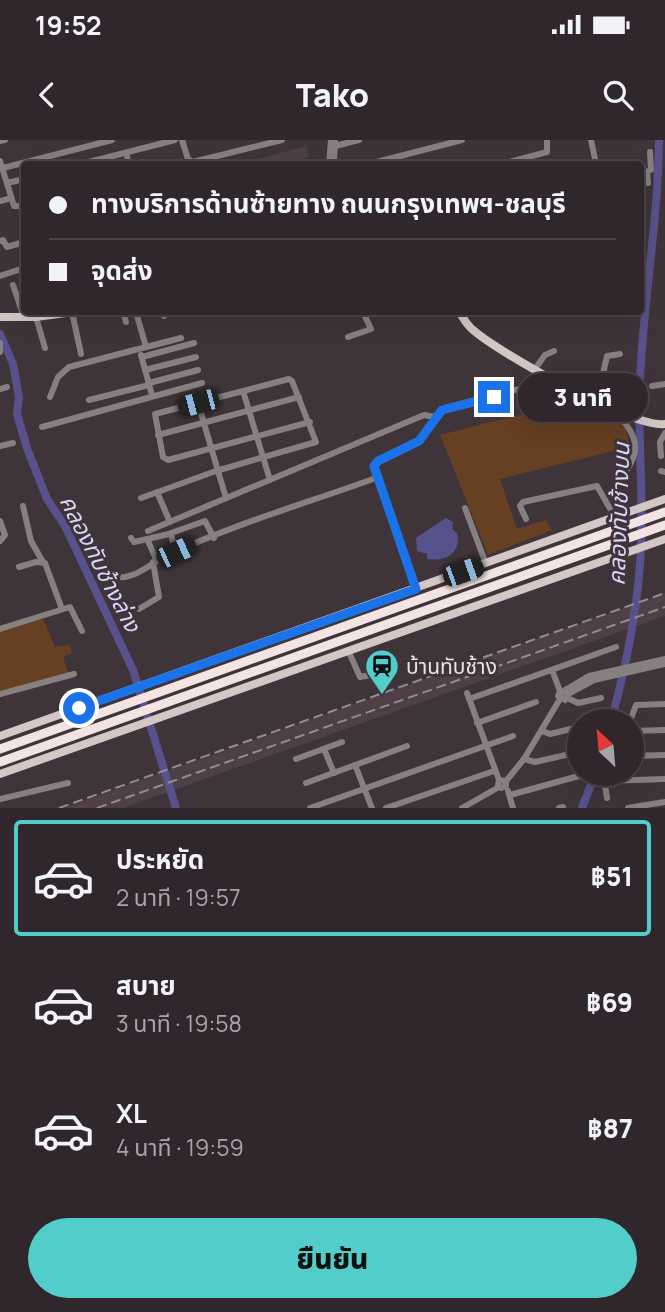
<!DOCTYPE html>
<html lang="th">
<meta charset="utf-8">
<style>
:root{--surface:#2f272b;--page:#372f33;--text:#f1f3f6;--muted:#a7a5a9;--line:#4a4447;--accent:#53cdc9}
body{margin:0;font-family:Manrope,"Noto Sans Thai",sans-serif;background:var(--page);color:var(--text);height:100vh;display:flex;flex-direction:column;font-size:26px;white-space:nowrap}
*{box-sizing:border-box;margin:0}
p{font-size:23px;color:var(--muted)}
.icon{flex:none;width:38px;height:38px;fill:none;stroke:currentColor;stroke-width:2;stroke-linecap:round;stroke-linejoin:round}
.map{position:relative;height:668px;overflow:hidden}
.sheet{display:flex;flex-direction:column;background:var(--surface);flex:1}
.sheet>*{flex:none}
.banner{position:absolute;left:21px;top:21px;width:623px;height:154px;border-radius:7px;box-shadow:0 7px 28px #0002,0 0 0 2px var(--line);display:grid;align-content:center;height:154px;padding:0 28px;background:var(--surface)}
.needle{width:46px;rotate:334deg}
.tools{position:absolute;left:567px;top:569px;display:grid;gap:14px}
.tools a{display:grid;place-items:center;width:77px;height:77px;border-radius:50%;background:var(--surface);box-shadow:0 7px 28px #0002,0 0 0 2px var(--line);font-size:35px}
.end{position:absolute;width:32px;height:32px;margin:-16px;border:9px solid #1a73e8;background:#fff;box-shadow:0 0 0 4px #fff}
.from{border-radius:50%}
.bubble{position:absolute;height:49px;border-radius:24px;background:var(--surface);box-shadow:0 7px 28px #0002,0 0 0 2px var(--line);font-size:23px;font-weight:800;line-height:49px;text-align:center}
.car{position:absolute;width:21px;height:42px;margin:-21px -10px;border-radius:9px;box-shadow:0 0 5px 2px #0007;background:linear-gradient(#222 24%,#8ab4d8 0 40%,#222 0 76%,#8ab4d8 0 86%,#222 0)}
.banner b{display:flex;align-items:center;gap:24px;height:66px;font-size:26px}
.banner b+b{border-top:2px solid var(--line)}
.banner i{width:18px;height:18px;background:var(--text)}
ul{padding:12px 0 0;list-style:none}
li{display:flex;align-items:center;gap:21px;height:116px;margin:0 14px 10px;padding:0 14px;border:4px solid transparent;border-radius:7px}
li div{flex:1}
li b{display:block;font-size:26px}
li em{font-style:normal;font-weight:800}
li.on{border-color:var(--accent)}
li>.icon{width:63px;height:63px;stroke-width:1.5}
.primary-button{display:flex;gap:14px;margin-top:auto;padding:14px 28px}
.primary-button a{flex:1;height:80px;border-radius:42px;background:var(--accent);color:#111;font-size:28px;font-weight:800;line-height:80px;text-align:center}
.status{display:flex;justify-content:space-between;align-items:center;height:49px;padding:0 35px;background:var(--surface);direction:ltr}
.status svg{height:19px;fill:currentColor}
header{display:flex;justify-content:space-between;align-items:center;height:91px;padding:0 28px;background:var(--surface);font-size:32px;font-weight:800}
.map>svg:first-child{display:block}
.built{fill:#4f3f46}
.green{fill:#673f22}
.water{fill:#58528c}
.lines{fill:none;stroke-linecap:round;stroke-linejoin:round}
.river{stroke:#58528c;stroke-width:8}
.minor{stroke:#868080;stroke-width:6}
.major{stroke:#d4c8c7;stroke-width:8}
.highway{stroke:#f3e4e3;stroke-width:9}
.rail{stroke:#968d91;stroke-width:2;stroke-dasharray:10 5;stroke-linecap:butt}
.route{stroke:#1a73e8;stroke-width:9}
.labels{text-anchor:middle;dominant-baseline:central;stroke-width:6;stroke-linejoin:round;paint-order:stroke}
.poi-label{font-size:21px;fill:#ebe4e7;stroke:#3f3439;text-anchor:start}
.water-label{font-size:23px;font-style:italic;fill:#d8d6fa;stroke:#3f3439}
</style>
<div class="status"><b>19:52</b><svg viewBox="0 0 49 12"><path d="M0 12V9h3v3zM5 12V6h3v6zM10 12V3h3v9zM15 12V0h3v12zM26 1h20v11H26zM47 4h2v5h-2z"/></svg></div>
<header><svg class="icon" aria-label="back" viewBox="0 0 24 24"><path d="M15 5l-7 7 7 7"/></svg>Tako<svg class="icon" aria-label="search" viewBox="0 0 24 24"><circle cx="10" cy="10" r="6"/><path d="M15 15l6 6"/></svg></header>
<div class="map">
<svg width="665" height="668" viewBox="0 0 665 668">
<rect width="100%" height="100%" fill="#3f3439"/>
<g class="built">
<path d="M306 6 309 17 296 21 297 24H240Z"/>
<path d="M665 453V476L625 490 123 668H64Z"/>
</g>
<g class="green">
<path d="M578 260 609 271 625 284 630 307 500 339 517 389 546 380 552 390 488 415 440 295Z"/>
<path d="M43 479 55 507 70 505 72 513 63 517 69 534 0 553V491Z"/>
</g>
<path class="water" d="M446 378 453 382 452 389 457 393C462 413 445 422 427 419V414L417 411 416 398Z"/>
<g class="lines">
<g class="river">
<path d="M0 194 13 224 19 257 17 274 27 308 47 359 65 386 133 530 176 668"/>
<path d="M611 581C625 531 636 476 640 424 645 362 637 300 640 238 644 158 658 80 659 0"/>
<path d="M582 668 595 634"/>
</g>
<g class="minor">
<path d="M182 0 188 19 193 22 282 0"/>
<path d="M591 0 595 19"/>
<path d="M0 1 5 0"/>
<path d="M335 6 359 0"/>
<path d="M126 13 129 24"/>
<path d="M0 21 14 66H24"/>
<path d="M630 22 631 24"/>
<path d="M81 24 175 0"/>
<path d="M329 24 331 0"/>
<path d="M334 24 335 0"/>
<path d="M369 24 462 0"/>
<path d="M502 24 547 12V0"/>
<path d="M3 28 112 0"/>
<path d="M647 32 648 43"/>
<path d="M640 34 651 30 650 12"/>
<path d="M7 43 24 39"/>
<path d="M0 61 11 58"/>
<path d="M0 101 3 100 7 107 24 102"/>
<path d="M0 136 24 128"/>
<path d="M13 145 24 177"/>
<path d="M72 172 81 214"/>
<path d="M123 172 126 182"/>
<path d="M136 172 146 207"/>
<path d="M162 172 164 176"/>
<path d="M564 173 570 172"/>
<path d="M36 177 45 208"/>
<path d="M348 197 371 189 363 172"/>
<path d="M0 203V212"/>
<path d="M141 215 152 255"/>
<path d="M142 217 194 203"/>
<path d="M535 229 545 215 554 211"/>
<path d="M145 230 196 217"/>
<path d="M149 243 198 230"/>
<path d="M652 246 665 244"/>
<path d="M0 249 7 247"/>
<path d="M243 251 270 340"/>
<path d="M584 256 603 234 607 216 620 214"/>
<path d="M50 257 58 237 69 227 181 198"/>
<path d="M89 260 149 245"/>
<path d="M198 263 226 358"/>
<path d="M616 273C637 294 643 311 622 336"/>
<path d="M42 287 202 243"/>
<path d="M158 295 299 257"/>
<path d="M0 306 13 303"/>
<path d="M661 316 660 302 665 293"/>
<path d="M661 331 665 332"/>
<path d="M157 352 170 382"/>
<path d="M141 358 216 331 316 302 292 241 289 239 155 274 163 317 168 320 310 282"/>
<path d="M23 366 31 401 43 422"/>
<path d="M465 368 486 424"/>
<path d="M526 379 520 366 523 362 597 346 615 377"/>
<path d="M0 381 5 395 0 401"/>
<path d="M148 391 424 275 435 277"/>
<path d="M131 398 134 402 169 394"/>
<path d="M148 401 157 421"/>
<path d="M175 412 171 393 205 381 214 398"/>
<path d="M19 427 36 422 45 423 62 469"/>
<path d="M110 437C135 441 147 425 168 415 234 384 307 363 376 338"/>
<path d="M416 448 374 330 375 323 419 301 445 268 554 240"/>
<path d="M139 469 159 457 153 422"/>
<path d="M0 489 70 467 82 491"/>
<path d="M348 510 360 537 371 535"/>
<path d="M552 530 560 551 558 556 565 560 568 554 560 551"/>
<path d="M565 550 589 536 665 519"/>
<path d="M467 553 499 640 498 645 501 648 506 646V641L499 640"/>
<path d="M0 554 74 534"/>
<path d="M568 554 594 540 665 524"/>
<path d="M567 558 578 563 601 558"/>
<path d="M469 559 616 507"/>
<path d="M630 581 636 565 665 564"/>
<path d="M477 583 536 562"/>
<path d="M542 591 550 594 579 587"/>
<path d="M632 591 665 590"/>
<path d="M324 609 334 633"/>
<path d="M632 616 665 615"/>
<path d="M296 619 342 602"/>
<path d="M524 619 535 622 579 612"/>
<path d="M355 625 372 668"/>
<path d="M506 641 524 619 560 559"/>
<path d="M607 641 665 639"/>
<path d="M306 643 407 606"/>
<path d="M508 651 513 668"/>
<path d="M510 655 586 634"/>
<path d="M607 658 605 645 610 634"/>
<path d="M0 659 68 643"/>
<path d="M310 668 513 596"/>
<path d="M386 668 494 631"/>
<path d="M462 668 499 647"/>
<path d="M559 668 563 667"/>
<path d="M628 668 665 662"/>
</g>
<g class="major">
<path d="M459 172C463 177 466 184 472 189 497 212 634 289 665 284"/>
<path d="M0 177H36L73 172"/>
<path d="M0 596 665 359"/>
<path d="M0 634 665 399"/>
</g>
<g class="highway">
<path d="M0 609 665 372"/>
<path d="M0 622 665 385"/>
</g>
<g class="rail">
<path d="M59 668 665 453"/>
<path d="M97 668 665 467"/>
</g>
</g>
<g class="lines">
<path class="route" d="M79 568 416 449 374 326 378 321 419 301 442 270 494 257"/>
</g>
<defs>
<g id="station-pin" transform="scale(1.75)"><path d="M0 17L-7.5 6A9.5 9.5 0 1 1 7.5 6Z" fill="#53cdc9" stroke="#3f3439"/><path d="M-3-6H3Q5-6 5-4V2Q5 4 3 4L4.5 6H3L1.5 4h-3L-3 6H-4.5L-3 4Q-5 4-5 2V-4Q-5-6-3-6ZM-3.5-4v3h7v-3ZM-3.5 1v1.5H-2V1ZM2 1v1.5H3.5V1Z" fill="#111"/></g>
</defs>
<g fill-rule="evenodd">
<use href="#station-pin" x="382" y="526"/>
</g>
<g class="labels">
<g class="poi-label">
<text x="406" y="526">บ้านทับช้าง</text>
</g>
<g class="water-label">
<text transform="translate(618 374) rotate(-88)">คลองทับช้างบน</text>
<text transform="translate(101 423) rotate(63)">คลองทับช้างล่าง</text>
</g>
</g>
</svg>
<div class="tools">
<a><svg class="needle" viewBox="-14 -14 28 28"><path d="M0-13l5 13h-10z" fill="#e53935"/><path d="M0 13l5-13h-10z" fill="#a7a5a9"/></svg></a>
</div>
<i class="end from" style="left:79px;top:568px"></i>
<i class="end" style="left:494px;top:257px"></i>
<div class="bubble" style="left:518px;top:233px;width:130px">3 นาที</div>
<i class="car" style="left:198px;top:263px;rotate:255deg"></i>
<i class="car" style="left:176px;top:412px;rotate:65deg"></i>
<i class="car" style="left:463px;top:432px;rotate:70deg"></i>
<div class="banner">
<b><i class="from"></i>ทางบริการด้านซ้ายทาง ถนนกรุงเทพฯ-ชลบุรี</b>
<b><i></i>จุดส่ง</b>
</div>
</div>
<section class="sheet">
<ul>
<li class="on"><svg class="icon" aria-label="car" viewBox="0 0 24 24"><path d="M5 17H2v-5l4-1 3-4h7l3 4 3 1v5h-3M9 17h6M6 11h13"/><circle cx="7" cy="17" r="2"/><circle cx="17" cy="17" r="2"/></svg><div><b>ประหยัด</b><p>2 นาที · 19:57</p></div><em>฿51</em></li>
<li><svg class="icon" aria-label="car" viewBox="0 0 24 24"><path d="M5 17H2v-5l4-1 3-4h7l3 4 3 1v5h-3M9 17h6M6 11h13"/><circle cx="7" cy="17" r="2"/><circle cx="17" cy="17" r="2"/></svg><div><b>สบาย</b><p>3 นาที · 19:58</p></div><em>฿69</em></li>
<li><svg class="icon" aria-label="car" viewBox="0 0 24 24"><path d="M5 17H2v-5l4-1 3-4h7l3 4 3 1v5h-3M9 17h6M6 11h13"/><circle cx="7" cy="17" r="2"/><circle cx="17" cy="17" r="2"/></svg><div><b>XL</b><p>4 นาที · 19:59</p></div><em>฿87</em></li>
</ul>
<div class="primary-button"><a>ยืนยัน</a></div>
</section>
